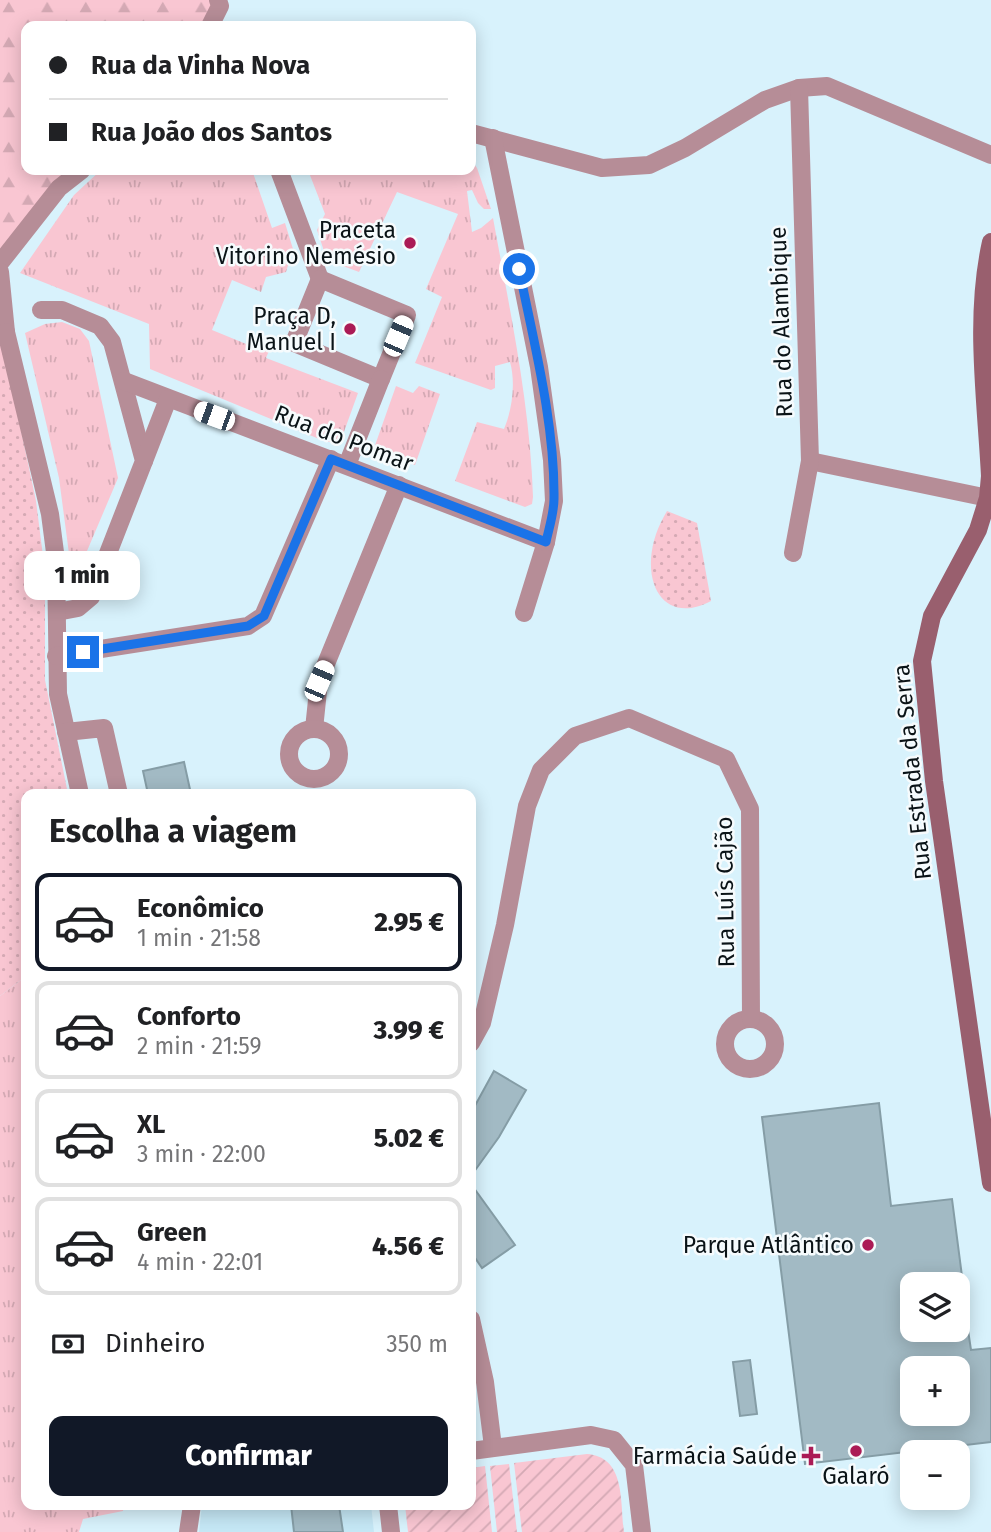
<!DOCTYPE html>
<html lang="pt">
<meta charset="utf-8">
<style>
:root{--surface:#fff;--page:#f2f2f2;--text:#202124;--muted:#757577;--line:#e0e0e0;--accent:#111827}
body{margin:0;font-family:"Fira Sans",sans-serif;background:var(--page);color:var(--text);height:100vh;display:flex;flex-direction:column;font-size:26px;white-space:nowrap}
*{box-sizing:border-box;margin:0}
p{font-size:23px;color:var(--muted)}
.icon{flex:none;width:38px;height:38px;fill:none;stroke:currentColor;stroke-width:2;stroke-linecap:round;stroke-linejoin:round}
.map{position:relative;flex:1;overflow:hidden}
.panel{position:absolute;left:21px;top:789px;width:455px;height:721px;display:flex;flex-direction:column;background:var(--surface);border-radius:14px;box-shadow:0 4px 18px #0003}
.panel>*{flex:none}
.top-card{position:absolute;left:21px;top:21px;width:455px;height:154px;border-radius:14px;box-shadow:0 4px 18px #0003;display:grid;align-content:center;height:154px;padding:0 28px;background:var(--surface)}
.tools{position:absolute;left:900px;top:1272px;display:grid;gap:14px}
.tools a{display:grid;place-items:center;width:70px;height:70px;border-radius:14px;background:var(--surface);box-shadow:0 4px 18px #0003;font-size:35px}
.end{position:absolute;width:32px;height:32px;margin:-16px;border:9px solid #1a73e8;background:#fff;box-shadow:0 0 0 4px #fff}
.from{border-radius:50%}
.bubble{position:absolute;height:49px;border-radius:14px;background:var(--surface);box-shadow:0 4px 18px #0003;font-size:23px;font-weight:800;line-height:49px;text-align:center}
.car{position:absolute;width:21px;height:42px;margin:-21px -10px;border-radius:9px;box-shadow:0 0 5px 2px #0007;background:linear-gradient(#fff 24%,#345 0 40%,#fff 0 76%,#345 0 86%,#fff 0)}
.top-card b{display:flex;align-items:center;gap:24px;height:66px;font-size:26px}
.top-card b+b{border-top:2px solid var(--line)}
.top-card i{width:18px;height:18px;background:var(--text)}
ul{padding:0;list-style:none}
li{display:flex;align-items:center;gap:21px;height:98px;margin:0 14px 10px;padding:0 14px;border:4px solid var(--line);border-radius:14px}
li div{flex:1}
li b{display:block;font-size:26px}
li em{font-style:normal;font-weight:800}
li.current{border-color:var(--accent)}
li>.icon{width:63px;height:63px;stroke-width:1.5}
h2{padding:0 28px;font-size:32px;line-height:84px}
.pay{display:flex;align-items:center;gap:18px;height:77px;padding:0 28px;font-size:26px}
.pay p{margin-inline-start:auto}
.action{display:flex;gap:14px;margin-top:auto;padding:14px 28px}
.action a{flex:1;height:80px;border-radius:14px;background:var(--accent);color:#fff;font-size:28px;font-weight:800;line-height:80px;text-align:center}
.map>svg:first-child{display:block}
.built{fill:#c5e7f5}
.grass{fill:url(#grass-tufts)}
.forest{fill:url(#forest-firs)}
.park{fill:url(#park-dots)}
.garden{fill:url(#garden-furrows)}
.building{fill:#a2bac4;stroke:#859da6;stroke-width:2;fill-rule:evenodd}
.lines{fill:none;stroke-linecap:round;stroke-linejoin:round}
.street{stroke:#b68d97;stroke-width:18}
.secondary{stroke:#995f6e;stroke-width:18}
.route{stroke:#1a73e8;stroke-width:9}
.poi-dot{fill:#ab1b56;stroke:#f6fbfd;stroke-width:2.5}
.labels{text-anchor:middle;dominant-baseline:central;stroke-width:5;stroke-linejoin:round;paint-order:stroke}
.poi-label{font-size:23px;fill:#0a1317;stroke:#f6fbfd;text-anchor:end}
.street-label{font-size:23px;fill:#0a1317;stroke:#f6fbfd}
</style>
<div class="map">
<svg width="991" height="1532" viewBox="0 0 991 1532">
<defs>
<pattern id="grass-tufts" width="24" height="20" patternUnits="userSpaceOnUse" patternTransform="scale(1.75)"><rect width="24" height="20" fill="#f9c6d2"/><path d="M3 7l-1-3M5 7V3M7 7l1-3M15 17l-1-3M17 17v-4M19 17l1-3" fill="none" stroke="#d4a9b4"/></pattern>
<pattern id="forest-firs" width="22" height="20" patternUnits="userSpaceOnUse" patternTransform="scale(1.75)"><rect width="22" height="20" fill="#f9c6d2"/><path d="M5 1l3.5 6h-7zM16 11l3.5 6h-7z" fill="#d4a9b4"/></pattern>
<pattern id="park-dots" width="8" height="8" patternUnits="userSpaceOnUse" patternTransform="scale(1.75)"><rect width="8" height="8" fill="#f9c6d2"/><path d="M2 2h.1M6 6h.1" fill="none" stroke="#d4a9b4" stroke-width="1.8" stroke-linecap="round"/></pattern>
<pattern id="garden-furrows" width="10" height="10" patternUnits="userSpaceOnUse" patternTransform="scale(1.75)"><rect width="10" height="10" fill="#f9c6d2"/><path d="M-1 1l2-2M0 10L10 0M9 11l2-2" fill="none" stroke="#d4a9b4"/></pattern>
</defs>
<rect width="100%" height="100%" fill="#d8f2fc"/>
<path class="built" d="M202 1505H371L374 1532H199Z"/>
<g class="grass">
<path d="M471 160 477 168 491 209H484L478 203 472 190 467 191 472 232 481 228 493 218C510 311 530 403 533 497L532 504 525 507 455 481 477 422 504 429C512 410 516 383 510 362L495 366V388L491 390 415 363 442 297 426 289 458 214 397 192 359 272 327 260 317 230 325 214 308 170H471Z"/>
<path d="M101 170H252L272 228 285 223 293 249 286 272 266 277 261 292 232 280 212 330 256 348 259 343 270 348 266 358 358 393 341 440 335 443 324 441 150 369 149 324 20 273 74 195Z"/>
<path d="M62 322 80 329 89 341 118 478 73 584 59 478 25 333 45 324Z"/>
<path d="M396 386 413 393 419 386 440 394 415 465 373 451Z"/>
<path d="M26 976V1505H124L123 1511 83 1519 79 1532H0V996Z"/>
</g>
<path class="forest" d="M0 0H218L210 26H26V170H82L0 263Z"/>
<g class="park">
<path d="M0 339 2 340 36 501 45 572V680L68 794H26V976L0 996Z"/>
<path d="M667 511 697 523 711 601C674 621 649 598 651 559 652 542 658 526 667 511Z"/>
</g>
<g class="garden">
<path d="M587 1454C626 1457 620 1502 624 1532H522L514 1463Z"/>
<path d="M509 1464 517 1532H497L490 1466Z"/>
<path d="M485 1466 492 1532H408L405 1505H471V1468Z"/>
</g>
<g class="building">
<path d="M184 762 191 794H148L143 771Z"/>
<path d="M494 1071 526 1090 499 1137 471 1176V1113Z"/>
<path d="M879 1103 891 1206 952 1199 963 1284H912V1330H968L971 1350 991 1348V1442L805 1464 762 1117ZM912 1368H957V1414H912Z"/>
<path d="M471 1184 515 1245 482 1268 471 1252Z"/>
<path d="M750 1360 757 1414 740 1416 733 1362Z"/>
<path d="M291 1505H339L343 1532H294Z"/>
</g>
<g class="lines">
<g class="street">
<path d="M210 26 220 6 218 0"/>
<path d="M471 133 602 168 649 165 685 148 765 100 799 88 827 86 991 155"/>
<path d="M493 138 539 367 552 460 554 501 546 542 524 613"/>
<path d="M279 170 320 279"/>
<path d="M0 263 59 188 82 170"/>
<path d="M0 272 6 332 0 331"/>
<path d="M320 279 407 315 381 379 294 343Z"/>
<path d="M41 310H62L100 326 112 342 144 461 91 597 78 608 57 612"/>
<path d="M6 332 50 514 56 560 58 694 80 794"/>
<path d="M124 381 546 542"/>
<path d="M144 461 168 399"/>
<path d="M810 461 988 498"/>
<path d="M347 465 381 379"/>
<path d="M793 553 810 461 799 88"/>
<path d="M56 656 248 626 263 616 331 459"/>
<path d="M314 729 319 681 399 485"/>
<circle cx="314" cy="754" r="25"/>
<path d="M66 732 104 728 119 794"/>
<circle cx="750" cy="1044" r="25"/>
<path d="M471 1043 482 1023 505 925 527 806 541 770 575 736 629 718 726 759 750 809 751 1019"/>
<path d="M471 1319 485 1382 493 1447"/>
<path d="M471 1451 591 1435 614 1440 634 1465 642 1532"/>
<path d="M388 1505 391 1532"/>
<path d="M188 1532 192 1505"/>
</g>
<path class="secondary" d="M991 242C974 318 986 398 990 476L988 498 978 530 932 616 922 661 934 781 991 1183"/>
</g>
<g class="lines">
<path class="route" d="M83 652 248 626 264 616 331 459 546 542C549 528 554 513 554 499 555 424 534 343 519 269"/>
</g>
<g class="poi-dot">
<circle cx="410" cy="243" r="7"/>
<circle cx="350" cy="329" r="7"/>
<circle cx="868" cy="1245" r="7"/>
<circle cx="856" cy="1451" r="7"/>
<path d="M807.5 1445.5h7v7h7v7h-7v7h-7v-7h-7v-7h7z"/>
</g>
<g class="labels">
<g class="poi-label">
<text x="396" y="230">Praceta<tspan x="396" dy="26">Vitorino Nemésio</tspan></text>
<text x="336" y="316">Praça D,<tspan x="336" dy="26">Manuel I</tspan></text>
<text x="854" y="1245">Parque Atlântico</text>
<text x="797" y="1456">Farmácia Saúde</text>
<text x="856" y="1476" text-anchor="middle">Galaró</text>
</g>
<g class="street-label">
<text transform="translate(781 322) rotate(-92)">Rua do Alambique</text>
<text transform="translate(344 438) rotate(21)">Rua do Pomar</text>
<text transform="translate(912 772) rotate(-96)">Rua Estrada da Serra</text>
<text transform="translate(725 892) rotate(-91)">Rua Luís Cajão</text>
</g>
</g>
</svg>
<div class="tools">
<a><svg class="icon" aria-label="layers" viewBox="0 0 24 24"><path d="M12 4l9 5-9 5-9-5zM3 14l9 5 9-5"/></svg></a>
<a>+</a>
<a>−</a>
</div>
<i class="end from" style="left:519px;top:269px"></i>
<i class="end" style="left:83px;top:652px"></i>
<div class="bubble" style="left:24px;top:551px;width:116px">1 min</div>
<i class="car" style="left:398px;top:336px;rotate:23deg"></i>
<i class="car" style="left:214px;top:416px;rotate:290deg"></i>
<i class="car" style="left:319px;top:681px;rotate:23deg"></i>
<div class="top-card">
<b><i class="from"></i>Rua da Vinha Nova</b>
<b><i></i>Rua João dos Santos</b>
</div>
<section class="panel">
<h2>Escolha a viagem</h2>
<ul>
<li class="current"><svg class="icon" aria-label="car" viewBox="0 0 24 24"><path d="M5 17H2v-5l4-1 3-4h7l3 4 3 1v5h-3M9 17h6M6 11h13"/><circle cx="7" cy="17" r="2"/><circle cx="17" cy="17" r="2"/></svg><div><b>Econômico</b><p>1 min · 21:58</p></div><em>2.95 €</em></li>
<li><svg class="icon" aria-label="car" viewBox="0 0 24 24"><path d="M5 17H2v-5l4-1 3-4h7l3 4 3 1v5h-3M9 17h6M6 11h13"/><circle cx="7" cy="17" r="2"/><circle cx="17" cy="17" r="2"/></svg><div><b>Conforto</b><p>2 min · 21:59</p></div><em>3.99 €</em></li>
<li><svg class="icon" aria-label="car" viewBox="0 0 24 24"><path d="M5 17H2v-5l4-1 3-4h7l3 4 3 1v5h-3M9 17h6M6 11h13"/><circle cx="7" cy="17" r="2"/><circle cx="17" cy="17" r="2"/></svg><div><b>XL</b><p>3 min · 22:00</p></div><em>5.02 €</em></li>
<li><svg class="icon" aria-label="car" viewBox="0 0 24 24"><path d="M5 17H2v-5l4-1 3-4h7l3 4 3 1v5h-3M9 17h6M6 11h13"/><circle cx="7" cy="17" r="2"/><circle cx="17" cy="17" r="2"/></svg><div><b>Green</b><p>4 min · 22:01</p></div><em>4.56 €</em></li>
</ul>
<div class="pay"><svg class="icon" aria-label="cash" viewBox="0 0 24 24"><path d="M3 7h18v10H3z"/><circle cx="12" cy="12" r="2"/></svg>Dinheiro<p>350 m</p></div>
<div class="action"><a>Confirmar</a></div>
</section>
</div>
